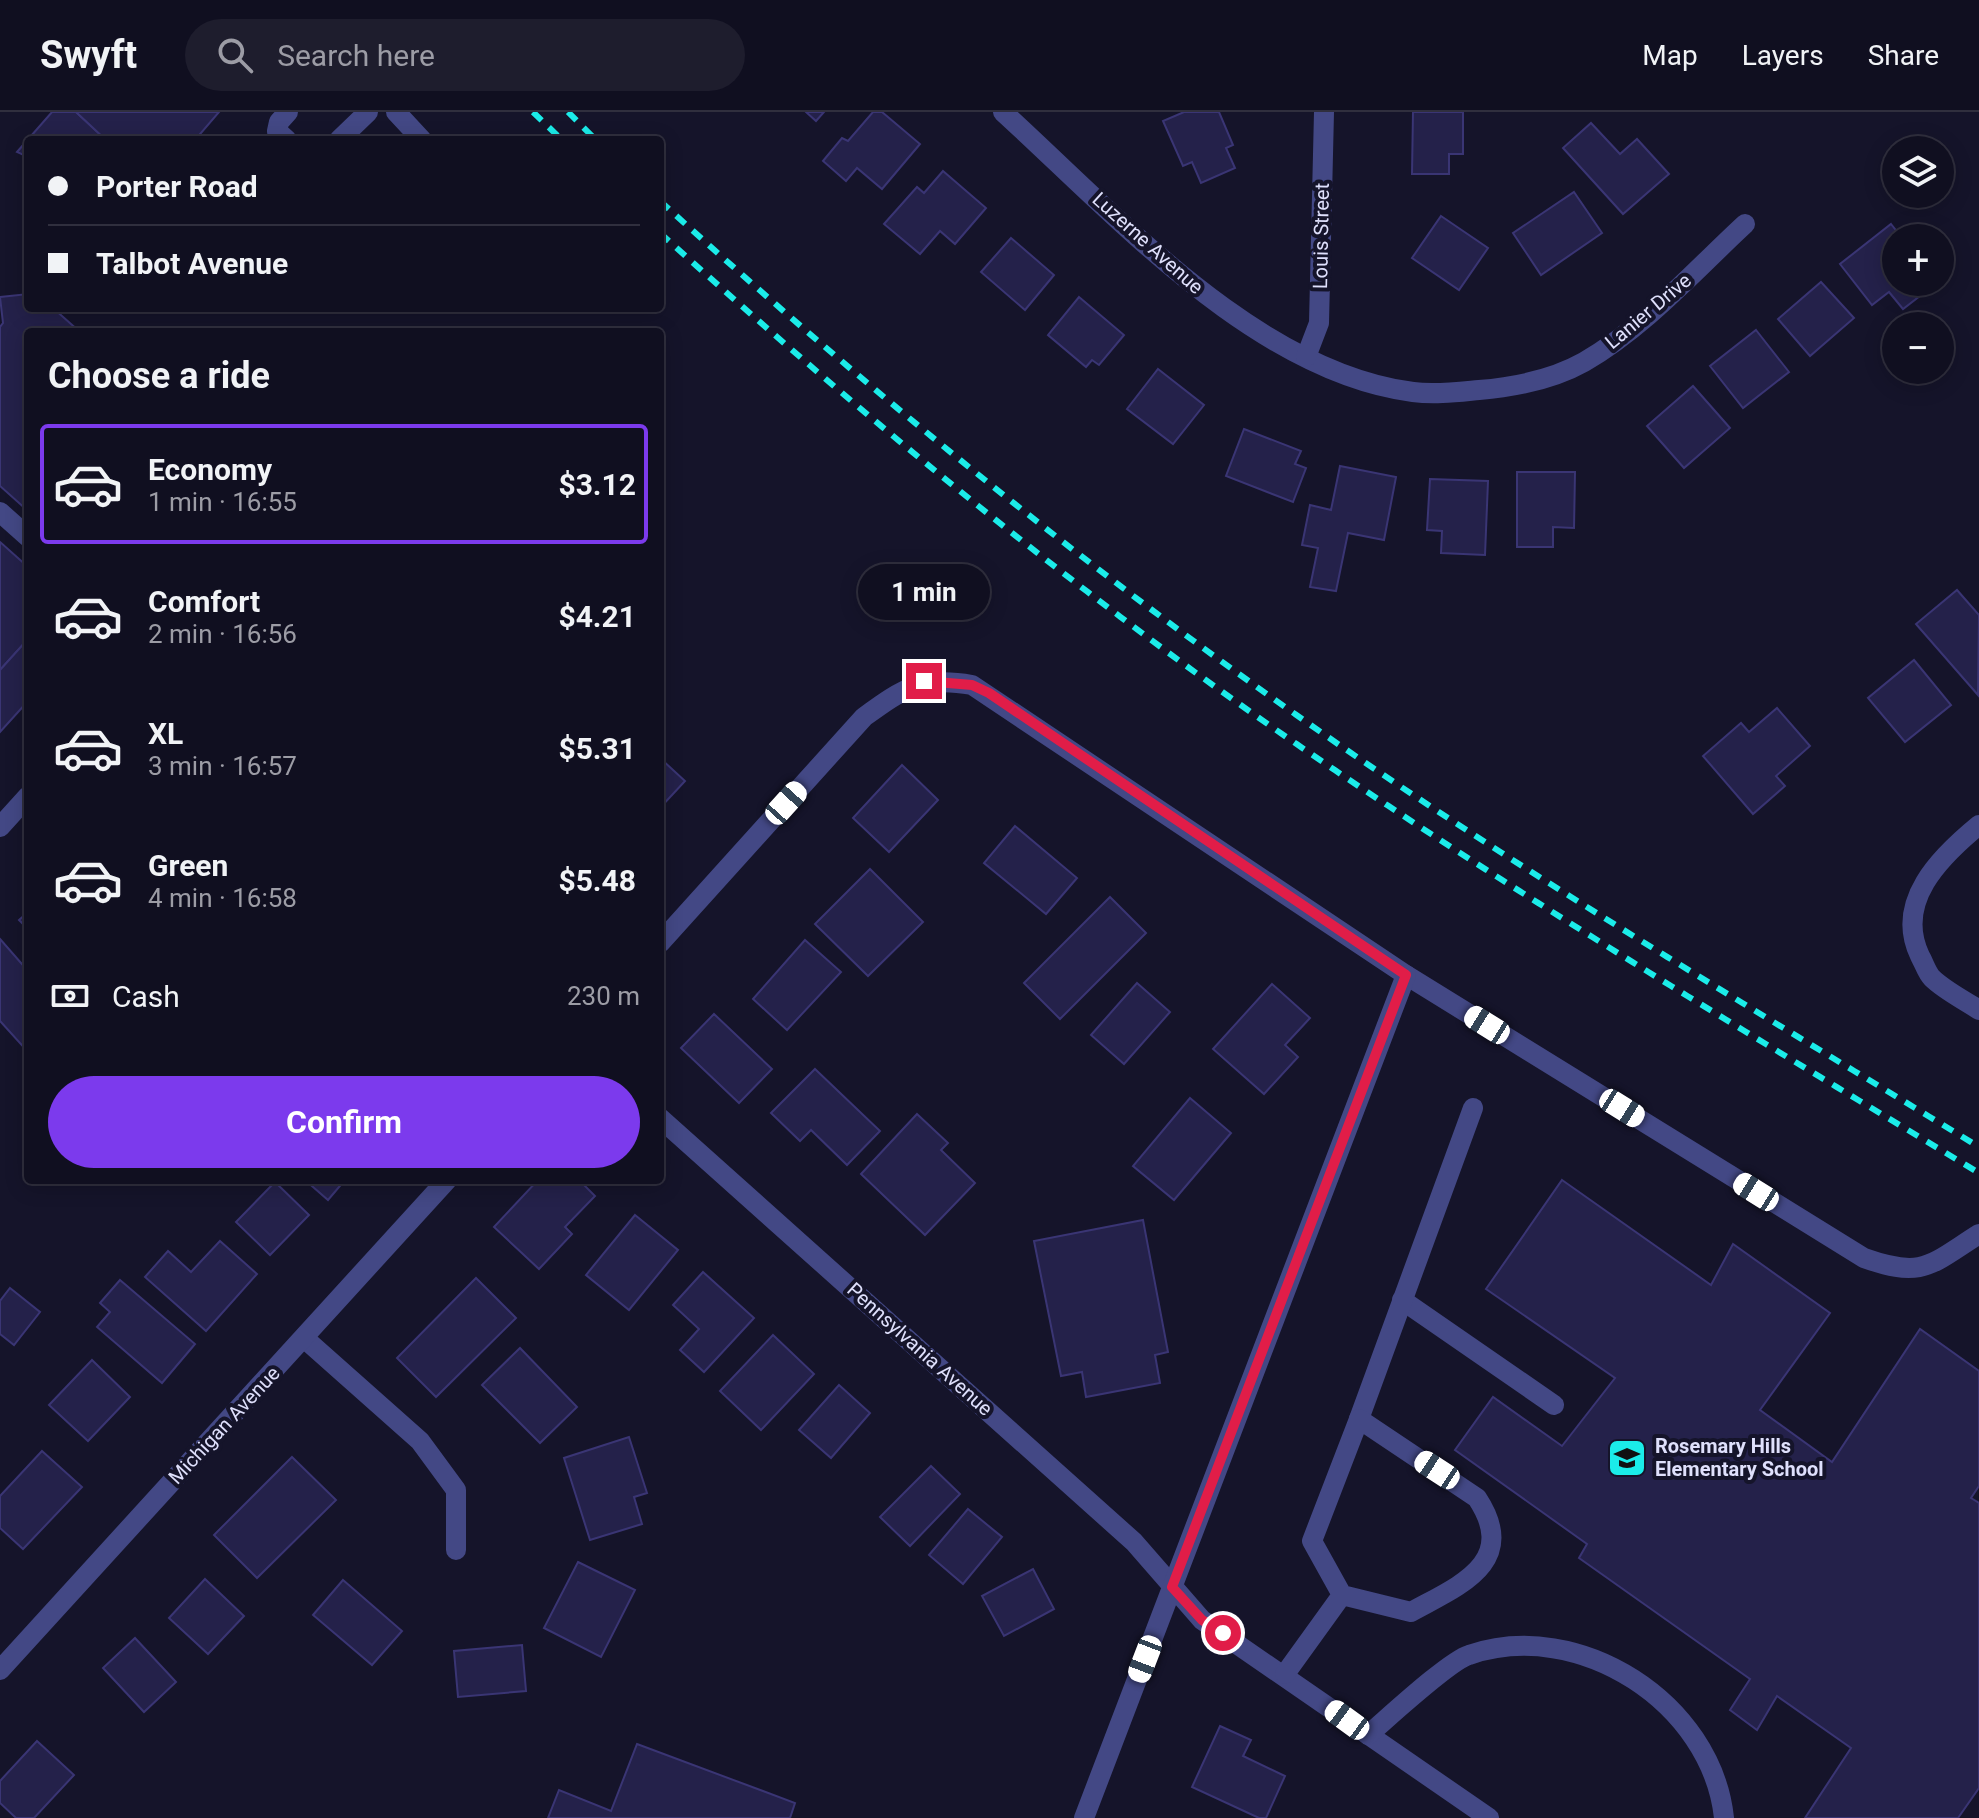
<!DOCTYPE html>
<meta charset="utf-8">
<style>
:root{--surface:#100f20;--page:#1e1d2d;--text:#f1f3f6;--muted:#9c9ca5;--line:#302f3e;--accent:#7c3aed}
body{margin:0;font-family:Roboto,sans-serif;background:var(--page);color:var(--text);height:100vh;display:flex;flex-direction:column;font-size:30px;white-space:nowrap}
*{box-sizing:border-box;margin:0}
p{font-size:26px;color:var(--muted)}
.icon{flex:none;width:44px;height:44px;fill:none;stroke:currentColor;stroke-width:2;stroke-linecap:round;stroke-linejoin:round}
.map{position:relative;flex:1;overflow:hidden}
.details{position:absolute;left:24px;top:216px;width:640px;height:856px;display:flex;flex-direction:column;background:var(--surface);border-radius:8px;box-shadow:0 4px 20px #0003,0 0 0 2px var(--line)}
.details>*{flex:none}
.top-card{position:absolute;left:24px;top:24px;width:640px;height:176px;border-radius:8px;box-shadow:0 4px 20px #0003,0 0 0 2px var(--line);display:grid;align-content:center;height:176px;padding:0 24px;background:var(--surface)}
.fabs{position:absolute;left:1882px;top:24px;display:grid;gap:16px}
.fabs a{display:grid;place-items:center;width:72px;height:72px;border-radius:50%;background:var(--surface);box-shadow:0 4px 20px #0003,0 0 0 2px var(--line);font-size:40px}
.end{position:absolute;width:36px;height:36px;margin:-18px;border:10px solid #e11d48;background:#fff;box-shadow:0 0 0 4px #fff}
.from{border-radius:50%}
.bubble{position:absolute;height:56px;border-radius:28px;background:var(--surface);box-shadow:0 4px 20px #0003,0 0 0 2px var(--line);font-size:26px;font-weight:700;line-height:56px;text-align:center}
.car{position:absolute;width:24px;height:48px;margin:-24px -12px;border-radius:10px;box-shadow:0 0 6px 2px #0007;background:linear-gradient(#fff 24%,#345 0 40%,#fff 0 76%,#345 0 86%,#fff 0)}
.top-card b{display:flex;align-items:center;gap:28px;height:76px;font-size:30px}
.top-card b+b{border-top:2px solid var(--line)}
.top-card i{width:20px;height:20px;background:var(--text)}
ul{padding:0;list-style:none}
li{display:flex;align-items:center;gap:24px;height:120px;margin:0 16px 12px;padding:0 8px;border:4px solid transparent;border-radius:8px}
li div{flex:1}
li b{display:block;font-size:30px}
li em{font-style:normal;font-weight:700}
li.active{border-color:var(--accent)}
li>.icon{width:72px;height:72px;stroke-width:1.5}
h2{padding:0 24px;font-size:36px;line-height:96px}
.pay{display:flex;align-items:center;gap:20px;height:88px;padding:0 24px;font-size:30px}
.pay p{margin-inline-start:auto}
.action{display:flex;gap:16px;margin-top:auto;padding:16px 24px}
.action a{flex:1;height:92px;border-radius:48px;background:var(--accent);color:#fff;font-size:32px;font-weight:700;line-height:92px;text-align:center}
header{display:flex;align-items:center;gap:48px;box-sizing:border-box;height:112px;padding:0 40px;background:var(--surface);border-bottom:2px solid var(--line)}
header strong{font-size:38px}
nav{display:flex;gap:44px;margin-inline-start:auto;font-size:28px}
.search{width:560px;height:72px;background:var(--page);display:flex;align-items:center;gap:20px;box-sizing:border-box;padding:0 28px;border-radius:44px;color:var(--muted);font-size:30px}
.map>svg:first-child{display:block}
.building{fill:#24214a;stroke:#3a3574;stroke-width:2}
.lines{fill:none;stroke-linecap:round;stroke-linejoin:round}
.minor{stroke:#434885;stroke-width:20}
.rail{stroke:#1bece9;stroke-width:6;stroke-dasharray:12 10;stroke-linecap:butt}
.route{stroke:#e11d48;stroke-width:10}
.labels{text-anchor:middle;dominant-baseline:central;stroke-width:8;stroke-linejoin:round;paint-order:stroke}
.street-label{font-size:20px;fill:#dfe0fc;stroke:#15142a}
.poi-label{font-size:20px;font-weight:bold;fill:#dfe0fc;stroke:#15142a;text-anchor:start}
</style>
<header>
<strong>Swyft</strong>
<div class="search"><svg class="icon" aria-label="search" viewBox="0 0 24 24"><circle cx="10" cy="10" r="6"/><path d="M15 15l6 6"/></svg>Search here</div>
<nav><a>Map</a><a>Layers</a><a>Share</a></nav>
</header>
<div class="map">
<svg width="1979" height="1706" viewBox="0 0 1979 1706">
<rect width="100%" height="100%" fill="#15142a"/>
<g class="building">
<path d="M52 0H76L106 28H28V45L17 40Z"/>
<path d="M76 0H219L195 28H106Z"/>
<path d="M806 0H824L816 9Z"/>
<path d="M873 0H882L920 32 882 77 857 56 846 69 823 49 842 26 848 29Z"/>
<path d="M1184 0H1219L1233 33 1226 36 1235 56 1201 71 1192 50 1183 54 1163 9Z"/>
<path d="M1413 0H1463V42H1449V62H1412Z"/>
<path d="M1591 11 1620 42 1637 27 1669 62 1623 102 1563 36Z"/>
<path d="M943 59 986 96 955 132 940 119 920 142 884 112 917 75 924 81Z"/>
<path d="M1574 80 1602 121 1541 163 1513 121Z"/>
<path d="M1441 104 1488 136 1459 178 1412 146Z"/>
<path d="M1891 112 1902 126H1896V170H1938L1903 197 1889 180 1872 193 1840 152Z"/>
<path d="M1011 126 1054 163 1025 198 981 160Z"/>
<path d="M1821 170 1854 206 1810 244 1778 207Z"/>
<path d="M28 182V196H53L80 220H28V399L0 374V215L3 211 0 185Z"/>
<path d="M1079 185 1124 223 1099 253 1092 248 1086 255 1048 223Z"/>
<path d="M1756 218 1789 260 1743 296 1710 254Z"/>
<path d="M1158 257 1204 293 1173 332 1127 297Z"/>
<path d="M1693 274 1730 316 1684 356 1647 314Z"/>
<path d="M1244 317 1301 339 1295 352 1306 356 1293 390 1226 364Z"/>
<path d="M1340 354 1396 365 1384 428 1348 421 1336 479 1310 475 1318 436 1302 433 1310 393 1331 398Z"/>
<path d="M1517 360H1575L1574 416 1553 415V435H1517Z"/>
<path d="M1430 367 1488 369 1485 443 1441 441 1442 419 1427 418Z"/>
<path d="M0 430 28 455V527L0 558Z"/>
<path d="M1957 478 1979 503 1978 583 1916 512Z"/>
<path d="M28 527V589L0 620V558Z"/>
<path d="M1914 548 1951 593 1905 630 1868 586Z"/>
<path d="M1777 596 1810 634 1776 664 1785 674 1753 702 1703 644 1741 611 1749 620Z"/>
<path d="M660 646 685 669 660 696Z"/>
<path d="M902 653 938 688 889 740 853 706Z"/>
<path d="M1015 714 1077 766 1046 802 984 751Z"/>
<path d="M870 757 923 810 868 864 815 812Z"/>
<path d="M1110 785 1146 821 1060 907 1024 871Z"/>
<path d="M28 800V817L19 808Z"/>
<path d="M0 827 28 859V940L0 909Z"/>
<path d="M805 828 841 860 787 918 753 887Z"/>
<path d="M1137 871 1170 900 1124 952 1091 923Z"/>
<path d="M1272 872 1310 906 1285 933 1298 945 1264 982 1213 937Z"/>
<path d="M714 902 772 957 739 991 681 936Z"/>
<path d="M815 957 880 1019 847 1053 811 1018 800 1029 771 1001Z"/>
<path d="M1190 986 1231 1021 1174 1088 1133 1054Z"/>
<path d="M917 1002 948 1031 941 1038 975 1071 925 1123 861 1062Z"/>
<path d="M305 1068H345L328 1088Z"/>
<path d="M538 1068H579L595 1084 565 1115 572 1122 539 1157 494 1115Z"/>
<path d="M1562 1068 1711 1173 1733 1132 1830 1201 1760 1298 1832 1350 1920 1217 1979 1259V1374L1971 1386 1979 1391V1676L1958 1706H1805L1851 1636 1777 1584 1757 1618 1730 1598 1750 1567 1579 1446 1587 1432 1455 1338 1493 1285 1562 1334 1615 1266 1486 1177Z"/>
<path d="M275 1070 309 1103 270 1143 236 1110Z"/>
<path d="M635 1103 678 1138 629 1198 586 1163Z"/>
<path d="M1143 1108 1168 1240 1155 1243 1160 1271 1086 1285 1082 1260 1061 1264 1034 1129Z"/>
<path d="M220 1129 257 1162 206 1219 145 1165 168 1139 191 1160Z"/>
<path d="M703 1160 754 1206 704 1260 680 1238 699 1217 673 1193Z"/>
<path d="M476 1166 516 1206 436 1285 397 1246Z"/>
<path d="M120 1168 195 1232 162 1271 97 1215 110 1200 100 1191Z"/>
<path d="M10 1176 40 1200 14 1233 0 1222V1189Z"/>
<path d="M773 1223 814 1262 761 1318 720 1279Z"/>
<path d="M520 1236 577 1295 540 1331 482 1273Z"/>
<path d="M92 1248 130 1285 88 1329 49 1293Z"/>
<path d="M839 1273 870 1301 831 1346 799 1318Z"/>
<path d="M629 1325 647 1381 634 1385 642 1412 590 1428 564 1346Z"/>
<path d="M42 1339 82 1375 23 1437 0 1416V1384Z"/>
<path d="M292 1345 336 1388 257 1466 214 1423Z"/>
<path d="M931 1354 960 1382 910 1434 880 1405Z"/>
<path d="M968 1397 1002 1425 963 1472 929 1443Z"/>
<path d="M578 1450 635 1478 601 1545 544 1516Z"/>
<path d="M1033 1457 1054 1497 1004 1524 982 1484Z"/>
<path d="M205 1467 244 1504 208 1542 169 1506Z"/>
<path d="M343 1468 402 1519 372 1553 313 1503Z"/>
<path d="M135 1526 176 1570 144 1600 103 1556Z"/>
<path d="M522 1533 526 1579 458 1585 454 1539Z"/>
<path d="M1220 1614 1251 1628 1243 1644 1285 1664 1266 1706H1259L1192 1675Z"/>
<path d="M37 1629 74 1663 34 1706H16L0 1691V1669Z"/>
<path d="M637 1632 795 1691 790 1706H548L559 1678 611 1699Z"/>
</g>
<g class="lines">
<g class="minor">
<path d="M396 0 422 28"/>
<path d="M1003 0C1115 102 1256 260 1413 280 1435 283 1458 280 1479 278 1515 275 1552 268 1584 250 1645 215 1694 159 1745 112"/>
<path d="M287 28 277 19 279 10 288 0"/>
<path d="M339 28 368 0"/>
<path d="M1306 245 1319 211 1324 0"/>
<path d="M0 400 28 425"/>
<path d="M1979 713C1940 745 1894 790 1920 844 1924 851 1927 861 1932 866 1944 878 1964 888 1979 898"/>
<path d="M0 715 28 684"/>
<path d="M660 831 864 605C904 576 921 564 972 573L1406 863 1864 1146C1923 1167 1930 1153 1979 1122"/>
<path d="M660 1006 1134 1430 1202 1508 1489 1706"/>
<path d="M1402 1188 1554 1293"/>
<path d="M304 1226 420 1329 456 1378V1438"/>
<path d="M1359 1307 1473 996"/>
<path d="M0 1558 447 1068"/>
<path d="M1285 1562 1342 1483 1411 1500C1458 1474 1520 1451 1477 1386L1359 1307 1312 1429 1342 1483"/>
<path d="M1368 1623C1388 1606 1449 1549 1469 1543 1579 1505 1712 1591 1724 1706"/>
<path d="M1084 1706 1406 863"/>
</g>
<g class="rail">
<path d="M533 0 562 28"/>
<path d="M568 0 596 28"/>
<path d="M660 89C862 273 1072 445 1295 602 1516 758 1749 894 1979 1035"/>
<path d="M660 121C858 300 1063 470 1282 622 1508 778 1744 919 1979 1061"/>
</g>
</g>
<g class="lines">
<path class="route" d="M924 569 972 573 989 581 1406 863 1172 1475 1202 1508 1223 1521"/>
</g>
<defs>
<g id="school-square" transform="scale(2)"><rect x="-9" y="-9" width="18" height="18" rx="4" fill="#1bece9" stroke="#15142a"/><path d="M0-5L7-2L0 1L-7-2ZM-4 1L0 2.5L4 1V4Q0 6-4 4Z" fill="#111"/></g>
</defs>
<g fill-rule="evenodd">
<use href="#school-square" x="1627" y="1346"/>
</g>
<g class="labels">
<g class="street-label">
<text transform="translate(1321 124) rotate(-89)">Louis Street</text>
<text transform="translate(1148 131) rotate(42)">Luzerne Avenue</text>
<text transform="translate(1648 199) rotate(-40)">Lanier Drive</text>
<text transform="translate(920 1237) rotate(42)">Pennsylvania Avenue</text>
<text transform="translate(224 1313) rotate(-47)">Michigan Avenue</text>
</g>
<g class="poi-label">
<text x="1655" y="1334">Rosemary Hills<tspan x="1655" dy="23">Elementary School</tspan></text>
</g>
</g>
</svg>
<div class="fabs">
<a><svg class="icon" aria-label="layers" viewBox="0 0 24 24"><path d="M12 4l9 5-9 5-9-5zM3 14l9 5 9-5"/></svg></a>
<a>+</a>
<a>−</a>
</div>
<i class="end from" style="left:1223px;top:1521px"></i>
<i class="end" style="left:924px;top:569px"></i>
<div class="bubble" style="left:858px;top:452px;width:132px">1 min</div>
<i class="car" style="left:786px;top:691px;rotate:42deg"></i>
<i class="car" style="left:1487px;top:913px;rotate:302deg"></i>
<i class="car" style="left:1622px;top:996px;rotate:122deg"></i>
<i class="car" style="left:1756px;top:1080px;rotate:302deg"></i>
<i class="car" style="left:1437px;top:1358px;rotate:303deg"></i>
<i class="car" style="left:1145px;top:1547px;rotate:201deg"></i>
<i class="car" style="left:1347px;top:1608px;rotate:306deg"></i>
<div class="top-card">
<b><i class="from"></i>Porter Road</b>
<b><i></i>Talbot Avenue</b>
</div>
<section class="details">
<h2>Choose a ride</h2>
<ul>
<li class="active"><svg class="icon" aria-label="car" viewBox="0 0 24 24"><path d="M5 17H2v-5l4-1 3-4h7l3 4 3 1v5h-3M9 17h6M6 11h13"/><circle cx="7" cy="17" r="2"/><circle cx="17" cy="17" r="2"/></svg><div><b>Economy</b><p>1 min · 16:55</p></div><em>$3.12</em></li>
<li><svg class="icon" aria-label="car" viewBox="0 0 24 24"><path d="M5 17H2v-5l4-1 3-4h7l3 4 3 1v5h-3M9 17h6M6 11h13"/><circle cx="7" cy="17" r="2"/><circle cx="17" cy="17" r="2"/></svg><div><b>Comfort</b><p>2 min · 16:56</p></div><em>$4.21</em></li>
<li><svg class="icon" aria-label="car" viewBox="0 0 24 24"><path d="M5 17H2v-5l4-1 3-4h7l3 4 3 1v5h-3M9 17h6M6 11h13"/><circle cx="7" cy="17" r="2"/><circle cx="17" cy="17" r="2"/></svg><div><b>XL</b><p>3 min · 16:57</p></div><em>$5.31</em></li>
<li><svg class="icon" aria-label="car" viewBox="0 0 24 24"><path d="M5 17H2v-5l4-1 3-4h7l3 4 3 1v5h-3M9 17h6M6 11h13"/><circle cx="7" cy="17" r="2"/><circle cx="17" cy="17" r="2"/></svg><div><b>Green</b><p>4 min · 16:58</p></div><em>$5.48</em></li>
</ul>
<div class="pay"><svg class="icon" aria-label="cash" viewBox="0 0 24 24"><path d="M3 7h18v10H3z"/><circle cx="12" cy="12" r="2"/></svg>Cash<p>230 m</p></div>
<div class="action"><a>Confirm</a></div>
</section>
</div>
